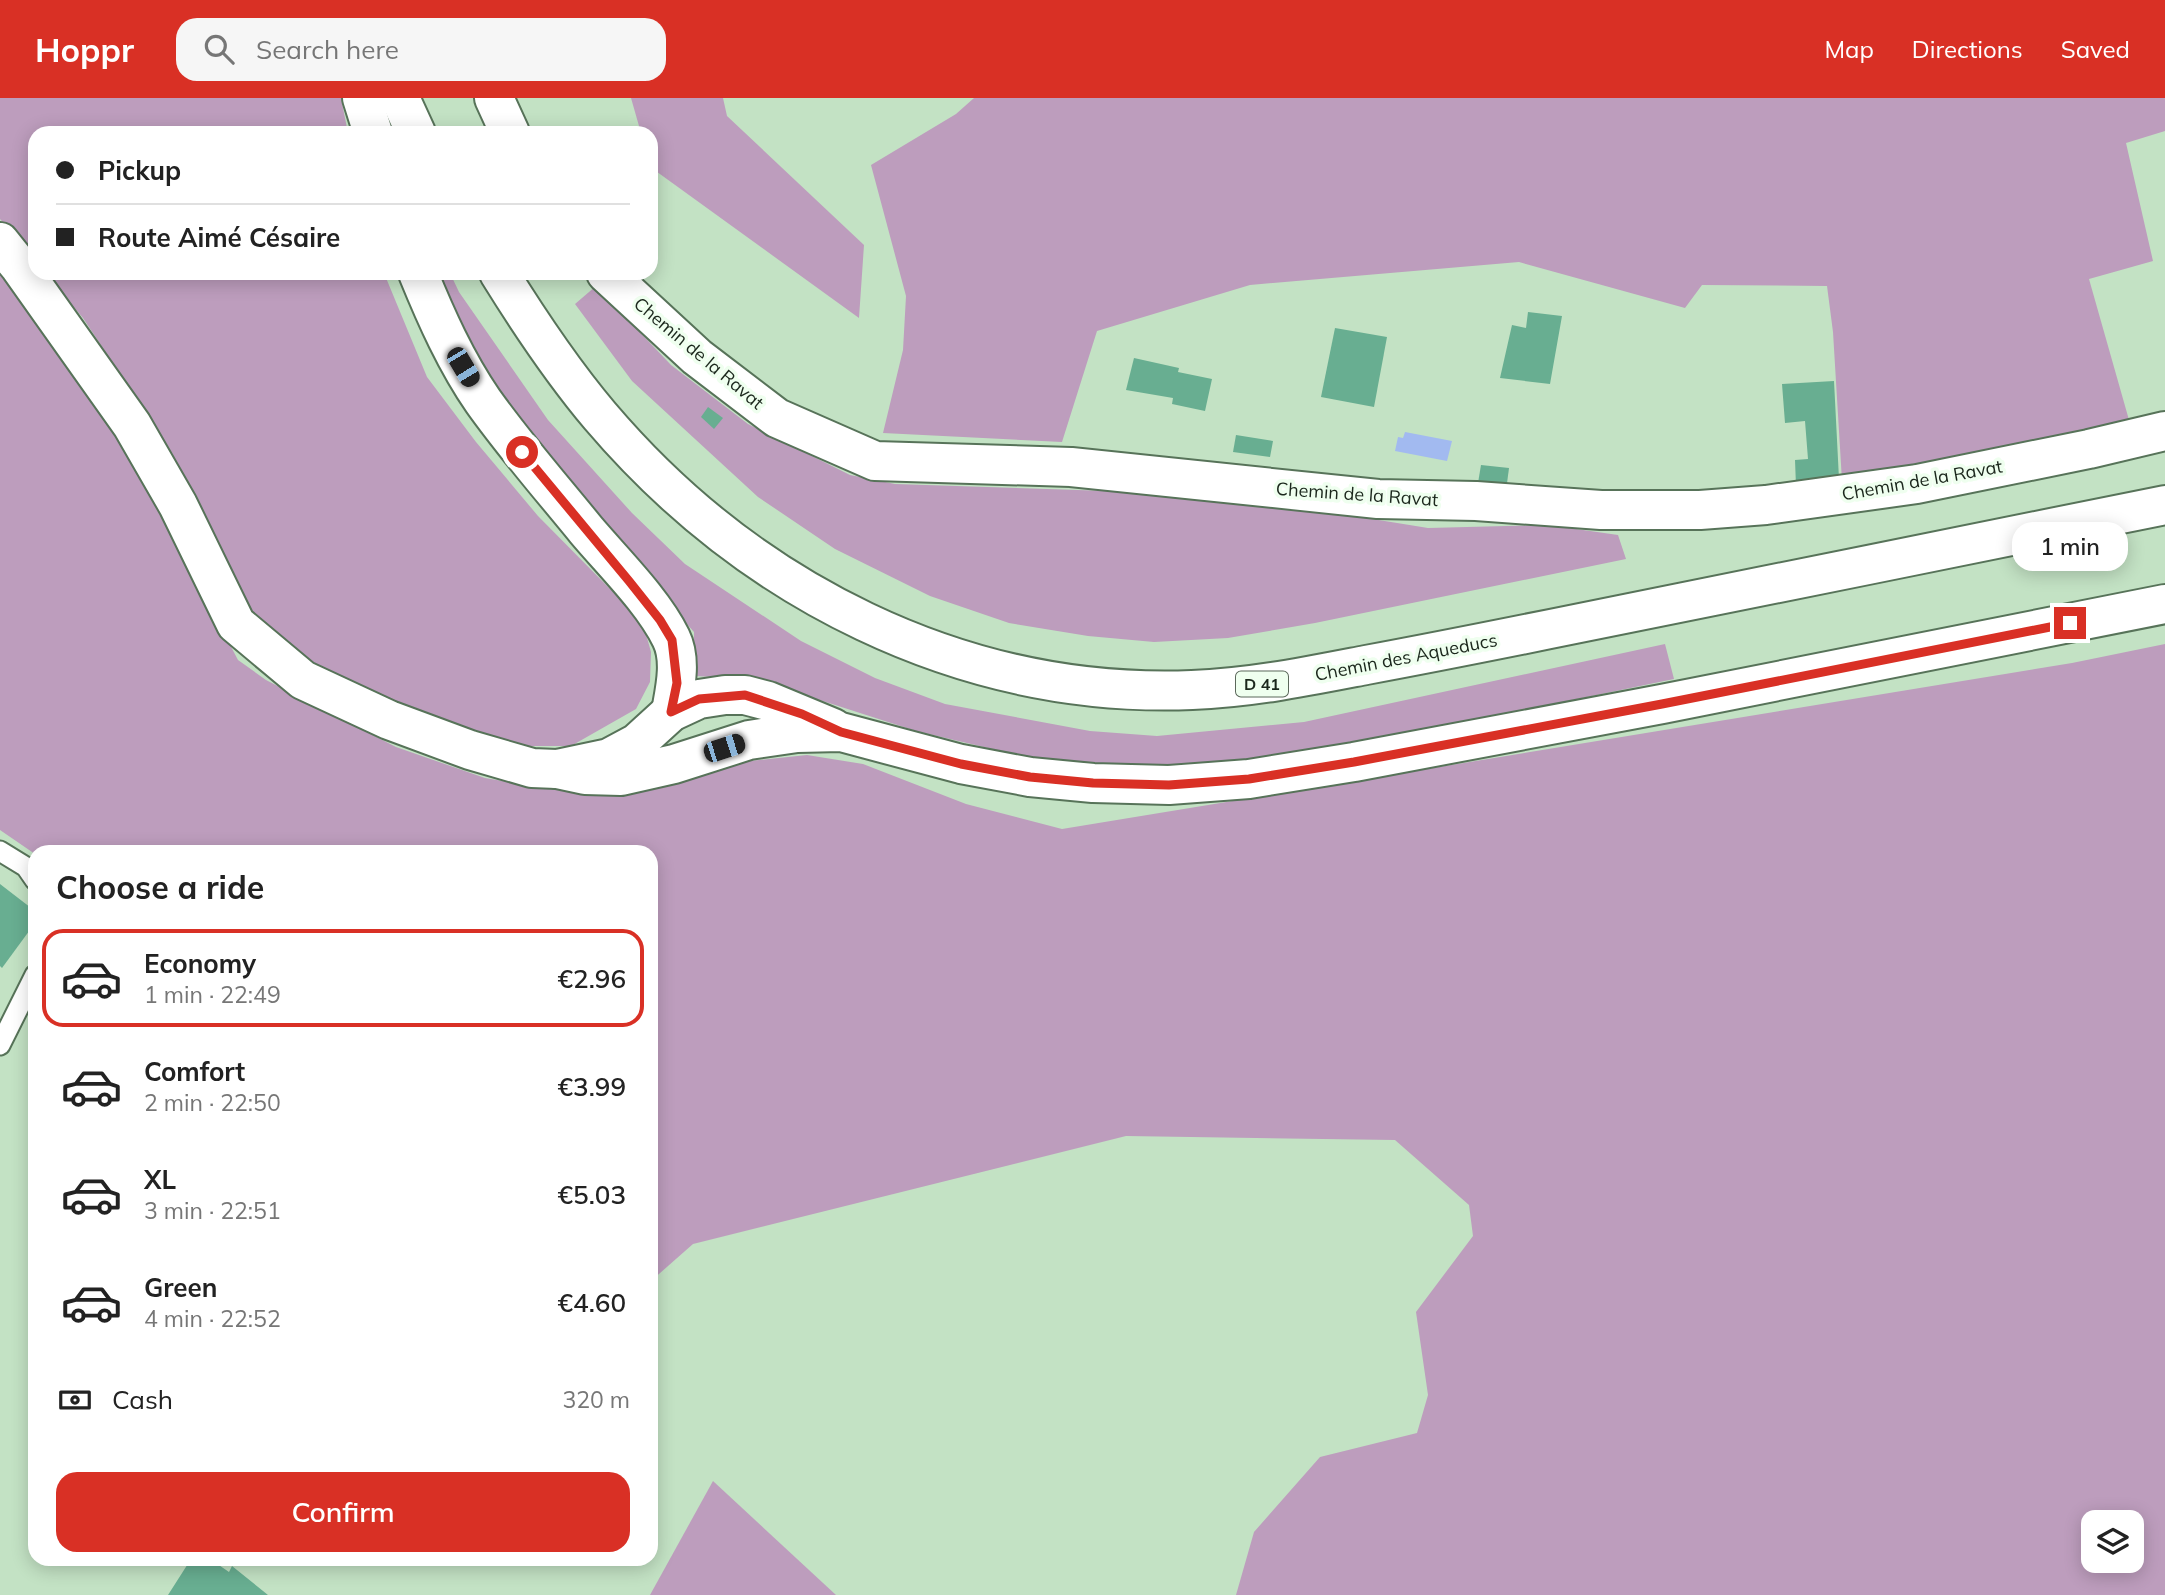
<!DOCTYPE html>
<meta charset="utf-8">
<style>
:root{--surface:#fff;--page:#f6f6f6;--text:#222;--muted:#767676;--line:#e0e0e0;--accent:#d93025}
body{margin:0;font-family:Mulish,sans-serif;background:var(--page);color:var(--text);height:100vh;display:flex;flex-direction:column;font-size:26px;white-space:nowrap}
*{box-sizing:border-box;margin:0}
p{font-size:23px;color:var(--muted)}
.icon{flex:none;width:38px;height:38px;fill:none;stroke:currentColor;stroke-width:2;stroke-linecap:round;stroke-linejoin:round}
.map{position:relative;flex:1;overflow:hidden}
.drawer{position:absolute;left:28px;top:747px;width:630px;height:721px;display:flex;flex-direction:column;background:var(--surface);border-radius:21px;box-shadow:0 4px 18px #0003}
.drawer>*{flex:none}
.banner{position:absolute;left:28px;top:28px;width:630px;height:154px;border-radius:21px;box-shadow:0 4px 18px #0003;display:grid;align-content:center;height:154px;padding:0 28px;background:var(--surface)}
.tools{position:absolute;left:2081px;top:1412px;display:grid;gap:14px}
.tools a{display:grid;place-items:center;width:63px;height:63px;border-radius:14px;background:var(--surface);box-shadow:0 4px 18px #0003;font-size:35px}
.end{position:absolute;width:32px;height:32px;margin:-16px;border:9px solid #d93025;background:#fff;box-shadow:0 0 0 4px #fff}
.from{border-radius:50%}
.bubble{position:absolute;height:49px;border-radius:21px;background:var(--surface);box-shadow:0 4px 18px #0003;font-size:23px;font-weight:600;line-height:49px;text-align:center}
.car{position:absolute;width:21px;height:42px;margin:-21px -10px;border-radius:9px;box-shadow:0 0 5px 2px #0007;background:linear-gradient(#222 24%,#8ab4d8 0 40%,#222 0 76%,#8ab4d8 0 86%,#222 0)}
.banner b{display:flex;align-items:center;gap:24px;height:66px;font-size:26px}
.banner b+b{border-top:2px solid var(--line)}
.banner i{width:18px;height:18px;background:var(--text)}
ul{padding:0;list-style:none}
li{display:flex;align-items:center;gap:21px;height:98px;margin:0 14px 10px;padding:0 14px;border:4px solid transparent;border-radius:21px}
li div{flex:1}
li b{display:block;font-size:26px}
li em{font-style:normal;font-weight:600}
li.on{border-color:var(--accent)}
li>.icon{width:63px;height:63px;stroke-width:1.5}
h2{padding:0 28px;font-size:32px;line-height:84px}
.pay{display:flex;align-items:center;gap:18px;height:77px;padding:0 28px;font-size:26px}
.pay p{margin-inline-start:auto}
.cta{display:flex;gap:14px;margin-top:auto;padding:14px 28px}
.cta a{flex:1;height:80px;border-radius:21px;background:var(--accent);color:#fff;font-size:28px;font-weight:600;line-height:80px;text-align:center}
header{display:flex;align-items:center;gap:42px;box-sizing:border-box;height:98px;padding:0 35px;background:var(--accent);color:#fff}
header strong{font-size:33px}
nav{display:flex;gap:38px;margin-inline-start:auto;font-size:24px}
.search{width:490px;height:63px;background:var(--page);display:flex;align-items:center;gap:18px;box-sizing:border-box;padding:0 24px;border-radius:21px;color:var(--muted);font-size:26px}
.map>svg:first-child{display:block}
.green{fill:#bd9dbd;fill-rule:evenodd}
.water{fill:#a2baf0}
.building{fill:#68ae91}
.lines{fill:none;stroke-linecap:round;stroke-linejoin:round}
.service-casing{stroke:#577359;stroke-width:23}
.minor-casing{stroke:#577359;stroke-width:42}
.primary-casing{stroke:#577359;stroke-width:42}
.service{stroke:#fff;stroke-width:19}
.minor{stroke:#fff;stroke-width:38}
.primary{stroke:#fff;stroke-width:38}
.route{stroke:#d93025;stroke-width:9}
.labels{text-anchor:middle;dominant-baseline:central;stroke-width:7;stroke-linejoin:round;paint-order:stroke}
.shield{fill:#efffef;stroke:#5b685b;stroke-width:2}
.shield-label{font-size:16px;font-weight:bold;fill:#1b271c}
.street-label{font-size:18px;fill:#1b271c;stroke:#efffef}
</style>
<header>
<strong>Hoppr</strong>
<div class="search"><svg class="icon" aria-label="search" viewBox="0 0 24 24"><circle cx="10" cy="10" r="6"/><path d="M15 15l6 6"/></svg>Search here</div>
<nav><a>Map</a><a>Directions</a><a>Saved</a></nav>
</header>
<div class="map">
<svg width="2165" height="1497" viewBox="0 0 2165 1497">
<rect width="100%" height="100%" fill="#c3e2c4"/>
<g class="green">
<path d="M0 0H341L348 35H35V163L0 121Z"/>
<path d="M631 0H723L727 18 864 147 859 220 653 71 651 35H641Z"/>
<path d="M974 0H2165V33L2126 45 2153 163 2089 181 2129 322 1970 360 1842 383 1833 234 1827 188 1702 187 1685 210 1519 164 1250 187 1097 233 1062 344 883 335 903 252 906 198 871 67 956 16Z"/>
<path d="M0 166 99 298 238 562 266 582 396 649 485 680 555 692 644 689 730 665 807 657 863 666 966 706 1062 731 2072 565 2165 546V1497H1236L1254 1434 1320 1359 1417 1335 1428 1297 1416 1214 1473 1138 1469 1107 1395 1042 1126 1038 693 1146 651 1183V754L35 756 0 732ZM2093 1424H2132V1463H2093Z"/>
<path d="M45 175H384L427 279 476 344 538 418 619 500 644 529 651 554 650 584 636 611 571 648H509L417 617 313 570 245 511 172 355 83 220Z"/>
<path d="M437 175H450L459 194 548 322 632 415 685 466 801 543 875 580 945 606 1090 633 1157 638 1304 624 1665 546 1674 581 1306 657 1212 668 1133 670 1074 666 1005 654 916 633 773 587 734 580 694 578V534L617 448 502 301 444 196Z"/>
<path d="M596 188 671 267 748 326 850 377 895 386 1170 395 1261 403 1428 430 1548 427 1618 437 1626 461 1315 525 1228 540 1154 544 1088 538 1009 525 930 498 835 451 758 399 632 283 575 206Z"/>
<path d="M713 1383 836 1497H650Z"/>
</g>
<path class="water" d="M1405 334 1452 343 1447 363 1395 353 1398 339 1403 340Z"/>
<g class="building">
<path d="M1528 214 1562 218 1550 286 1500 280 1512 227 1526 230Z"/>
<path d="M1335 230 1387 239 1374 309 1321 299Z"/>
<path d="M1134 260 1179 270 1178 274 1212 281 1205 313 1172 306 1173 300 1126 292Z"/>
<path d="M1834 283 1839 381 1796 388 1795 362 1808 361 1805 323 1785 325 1782 286Z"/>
<path d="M708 309 723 320 714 331 701 319Z"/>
<path d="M1236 337 1273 343 1270 359 1233 354Z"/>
<path d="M1481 367 1509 370 1506 393 1477 391Z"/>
<path d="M0 786 35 813V825L2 870 0 868Z"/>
<path d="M191 1461H210L229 1474 232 1468 268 1497H168Z"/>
</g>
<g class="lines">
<g class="service-casing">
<g id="service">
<path d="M0 753 26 769 35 782"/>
<path d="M0 947 35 877"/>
</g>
</g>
<g class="minor-casing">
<g id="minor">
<path d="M362 0 373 35"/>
<path d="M494 0 510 35"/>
<path d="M0 144 20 169 132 327 178 407 236 526 303 582 389 622 470 652 532 670 557 671 609 660 637 645 671 614 699 601 725 597H745L768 603 833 630"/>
<path d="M418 175C436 219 456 264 483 303 515 348 551 389 586 432 613 464 653 503 671 540 682 562 675 591 671 614"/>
<path d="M606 175 697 259 777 320 875 363 1071 369 1378 401 1476 403 1601 412H1700L1766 407 1917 386 2089 351 2165 333"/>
<path d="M557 671 585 677 621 678 674 666 749 642 797 635 841 634 961 666 1030 679 1093 685 1169 687 1249 681 1354 664 1662 606 2165 506"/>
</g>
</g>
<g class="primary-casing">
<g id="primary">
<path d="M400 0 416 35"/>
<path d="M499 175C530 225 562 273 600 318 748 492 961 601 1192 592 1251 590 1309 578 1366 567 1436 554 1506 540 1575 526 1772 486 1968 447 2165 407"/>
</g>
</g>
<use href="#service" class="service"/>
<use href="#minor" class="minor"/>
<use href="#primary" class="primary"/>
</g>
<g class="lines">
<path class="route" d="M522 354 629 483 660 522 672 542 677 585 671 614 699 601 745 597 802 616 841 634 961 666 1030 679 1093 685 1169 687 1249 681 1354 664 1662 606 2070 525"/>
</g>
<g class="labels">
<rect class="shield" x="1236" y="573.5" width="52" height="25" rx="5"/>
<g class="shield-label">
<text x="1262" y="586">D 41</text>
</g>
<g class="street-label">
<text transform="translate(699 255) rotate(40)">Chemin de la Ravat</text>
<text transform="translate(1922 382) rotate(-10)">Chemin de la Ravat</text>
<text transform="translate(1357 396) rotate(4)">Chemin de la Ravat</text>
<text transform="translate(1406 559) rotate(-11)">Chemin des Aqueducs</text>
</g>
</g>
</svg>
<div class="tools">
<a><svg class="icon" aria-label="layers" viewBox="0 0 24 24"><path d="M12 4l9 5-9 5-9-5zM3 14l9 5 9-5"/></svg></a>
</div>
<i class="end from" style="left:522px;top:354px"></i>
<i class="end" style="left:2070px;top:525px"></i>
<div class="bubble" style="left:2012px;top:424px;width:116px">1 min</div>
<i class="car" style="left:463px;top:269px;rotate:149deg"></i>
<i class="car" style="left:724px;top:650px;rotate:72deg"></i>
<div class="banner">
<b><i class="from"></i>Pickup</b>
<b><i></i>Route Aimé Césaire</b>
</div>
<section class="drawer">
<h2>Choose a ride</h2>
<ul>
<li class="on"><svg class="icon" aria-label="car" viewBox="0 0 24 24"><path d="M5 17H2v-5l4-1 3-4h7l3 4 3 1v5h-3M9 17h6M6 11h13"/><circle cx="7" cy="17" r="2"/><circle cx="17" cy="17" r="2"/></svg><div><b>Economy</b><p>1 min · 22:49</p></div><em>€2.96</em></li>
<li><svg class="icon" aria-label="car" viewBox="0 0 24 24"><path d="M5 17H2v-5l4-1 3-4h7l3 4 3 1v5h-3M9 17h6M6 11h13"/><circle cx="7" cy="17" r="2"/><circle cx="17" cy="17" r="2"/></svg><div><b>Comfort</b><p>2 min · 22:50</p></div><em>€3.99</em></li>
<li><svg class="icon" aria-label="car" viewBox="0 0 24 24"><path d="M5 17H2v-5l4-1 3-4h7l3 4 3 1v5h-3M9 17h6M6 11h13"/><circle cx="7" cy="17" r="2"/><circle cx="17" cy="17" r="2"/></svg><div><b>XL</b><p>3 min · 22:51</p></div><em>€5.03</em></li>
<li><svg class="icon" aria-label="car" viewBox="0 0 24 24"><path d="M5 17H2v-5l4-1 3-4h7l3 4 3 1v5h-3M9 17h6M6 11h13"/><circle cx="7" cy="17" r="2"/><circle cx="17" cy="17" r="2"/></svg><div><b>Green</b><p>4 min · 22:52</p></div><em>€4.60</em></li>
</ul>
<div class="pay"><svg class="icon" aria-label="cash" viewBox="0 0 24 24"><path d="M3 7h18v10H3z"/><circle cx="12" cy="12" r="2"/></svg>Cash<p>320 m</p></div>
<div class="cta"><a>Confirm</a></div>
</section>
</div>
